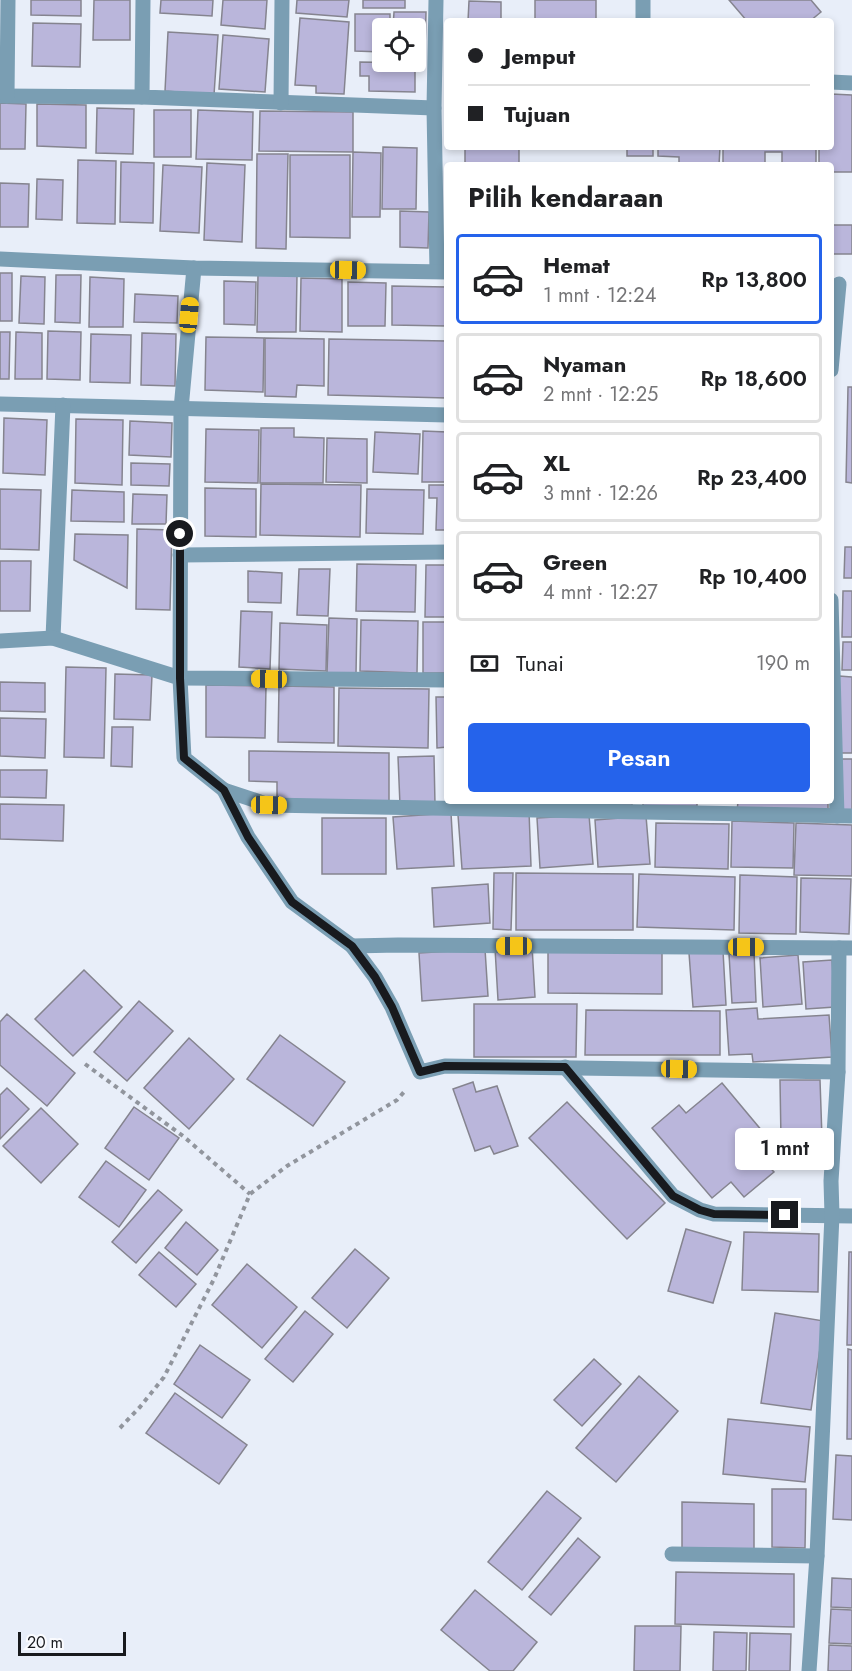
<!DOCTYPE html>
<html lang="id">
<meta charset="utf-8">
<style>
:root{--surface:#fff;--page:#f2f2f2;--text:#202124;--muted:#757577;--line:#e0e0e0;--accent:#2563eb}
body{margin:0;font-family:Jost,sans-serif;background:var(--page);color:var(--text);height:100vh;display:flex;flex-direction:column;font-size:22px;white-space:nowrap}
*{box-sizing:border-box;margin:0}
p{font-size:20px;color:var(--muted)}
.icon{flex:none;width:33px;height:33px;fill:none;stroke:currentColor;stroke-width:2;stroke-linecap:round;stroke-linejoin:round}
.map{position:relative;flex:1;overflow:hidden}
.sheet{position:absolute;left:444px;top:162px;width:390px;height:642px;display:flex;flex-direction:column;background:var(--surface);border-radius:6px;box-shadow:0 3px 9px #0003}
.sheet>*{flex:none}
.top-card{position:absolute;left:444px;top:18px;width:390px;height:132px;border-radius:6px;box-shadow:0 3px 9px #0003;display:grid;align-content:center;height:132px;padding:0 24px;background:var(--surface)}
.controls{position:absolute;left:372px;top:18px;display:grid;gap:12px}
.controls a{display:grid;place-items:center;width:54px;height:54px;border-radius:6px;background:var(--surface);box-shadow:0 3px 9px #0003;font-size:30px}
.scale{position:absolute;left:18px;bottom:15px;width:108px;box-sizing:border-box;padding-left:6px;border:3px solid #181a1e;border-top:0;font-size:16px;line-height:21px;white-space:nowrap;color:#181a1e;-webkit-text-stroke:4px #fafbfe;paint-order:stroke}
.end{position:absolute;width:27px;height:27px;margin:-14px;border:8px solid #181a1e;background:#fff;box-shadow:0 0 0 3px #fff}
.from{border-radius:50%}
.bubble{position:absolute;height:42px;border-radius:6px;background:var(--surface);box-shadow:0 3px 9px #0003;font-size:20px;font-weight:600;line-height:42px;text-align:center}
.car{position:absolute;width:18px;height:36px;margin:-18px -9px;border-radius:8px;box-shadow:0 0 4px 2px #0007;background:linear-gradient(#f5c518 24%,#345 0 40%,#f5c518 0 76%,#345 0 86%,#f5c518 0)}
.top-card b{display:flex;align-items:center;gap:21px;height:57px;font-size:22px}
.top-card b+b{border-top:2px solid var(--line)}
.top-card i{width:15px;height:15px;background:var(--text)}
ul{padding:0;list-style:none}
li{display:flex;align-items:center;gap:18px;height:90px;margin:0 12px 9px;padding:0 12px;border:3px solid var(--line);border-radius:6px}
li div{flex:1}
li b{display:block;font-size:22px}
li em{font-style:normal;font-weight:600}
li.current{border-color:var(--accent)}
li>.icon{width:54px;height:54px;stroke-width:1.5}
h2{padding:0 24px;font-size:27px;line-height:72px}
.pay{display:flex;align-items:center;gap:15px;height:66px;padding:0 24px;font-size:22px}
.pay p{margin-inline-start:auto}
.cta{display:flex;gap:12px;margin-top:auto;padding:12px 24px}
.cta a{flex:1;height:69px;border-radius:6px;background:var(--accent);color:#fff;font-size:24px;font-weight:600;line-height:69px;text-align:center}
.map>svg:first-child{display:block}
.building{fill:#bab6db;stroke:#85848f;stroke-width:1.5}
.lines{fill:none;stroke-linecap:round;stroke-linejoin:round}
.path{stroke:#91959d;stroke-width:4;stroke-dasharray:4.5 4.5;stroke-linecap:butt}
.minor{stroke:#7a9eb3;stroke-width:15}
.route{stroke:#181a1e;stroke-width:8}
</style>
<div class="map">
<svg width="852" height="1671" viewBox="0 0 852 1671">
<rect width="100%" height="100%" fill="#e8eef9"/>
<g class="building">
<path d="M31 0H81V16L31 15Z"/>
<path d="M94 0H130V40H93Z"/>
<path d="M161 0H213L212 16 160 13Z"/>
<path d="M223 0H267L265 29 221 25Z"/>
<path d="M297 0H349L347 17 296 13Z"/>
<rect x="363" y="0" width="42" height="8"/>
<path d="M535 0H596V21L535 19Z"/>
<path d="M729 0H811L821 12 810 21H747Z"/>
<path d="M469 1 501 2V21H468Z"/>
<path d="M394 12H426L425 50H416V28H393Z"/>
<path d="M355 14H390V28H382V52L355 51Z"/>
<path d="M300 18 349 22 344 94 316 93V86L295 85Z"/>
<path d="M33 23 81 24 80 67 32 66Z"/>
<path d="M168 32 218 35 214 95 165 91Z"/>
<path d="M223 35 269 39 265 92 219 89Z"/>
<path d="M360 62 415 63V92L369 91V76H360Z"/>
<path d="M831 94 852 95V172H831V165H819V147H831Z"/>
<path d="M0 103 26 104 25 149H0Z"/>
<path d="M37 104 86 105V148L37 146Z"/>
<path d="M97 108 134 109 133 154 96 153Z"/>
<rect x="154" y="110" width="37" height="47"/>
<path d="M198 110 253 112 252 160 196 159Z"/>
<path d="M260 111 353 112V152L259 151Z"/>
<path d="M383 147 417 148 416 209H382Z"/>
<rect x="465" y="147" width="54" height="18"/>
<rect x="627" y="147" width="26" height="9"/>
<path d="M658 147H720L719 165H679V157L658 156Z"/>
<path d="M723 147H816V165H782V152H765V165H723Z"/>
<path d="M353 152 381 153 380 217H352Z"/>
<path d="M257 154H288L286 249 256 248Z"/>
<path d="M290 155H350V238L290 237Z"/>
<path d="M78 160 116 161 115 224 77 223Z"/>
<path d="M121 162 154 163 153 223 120 222Z"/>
<path d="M207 163 245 165 242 242 204 240Z"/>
<path d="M163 165 202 167 199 233 160 231Z"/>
<path d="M37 179 63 180 62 220 36 219Z"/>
<path d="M0 183 29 184 28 227H0Z"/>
<path d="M400 211 429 212 428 248 400 247Z"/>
<rect x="831" y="225" width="21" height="29"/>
<rect x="0" y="273" width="12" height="48"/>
<path d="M258 274 297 275 296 332H257Z"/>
<path d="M56 275H81L80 323 55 322Z"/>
<path d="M21 276 45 277 44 324 19 323Z"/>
<path d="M90 277 124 279 123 327H89Z"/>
<path d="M301 278 342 279V332L300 331Z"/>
<path d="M224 281 256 282 255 325 224 324Z"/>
<path d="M348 282 386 283 385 326H348Z"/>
<path d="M392 286 447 287V326L392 325Z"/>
<path d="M135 294 178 296 177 323 134 322Z"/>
<path d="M48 331 81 332 80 380 47 379Z"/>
<path d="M0 332H10L9 379H0Z"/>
<path d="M16 332 42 333V379H15Z"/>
<path d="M142 333 176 334 175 386 141 385Z"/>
<path d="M91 334 131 335 130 383 90 382Z"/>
<path d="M206 337 264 338 263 392 205 390Z"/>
<path d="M265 338 324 339V386L297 385 296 397 265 396Z"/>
<path d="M329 339 447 341V398L328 395Z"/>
<path d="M848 387H852V483L846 482Z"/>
<path d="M4 418 47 420 45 475 3 473Z"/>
<path d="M76 419 123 420 122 485 75 483Z"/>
<path d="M130 421 172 423 171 457 129 455Z"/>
<path d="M261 428H294V437L324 438 323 483H260Z"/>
<path d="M206 429 259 430 258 483 205 482Z"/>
<path d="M423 431 447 432V482H422Z"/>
<path d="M375 432 420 434 418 474 373 472Z"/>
<path d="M327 438 367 439V483L326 482Z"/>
<path d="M131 463 170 464 169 486 131 485Z"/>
<path d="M261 484 361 485 360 537 260 535Z"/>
<path d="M429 485H447V530H436L437 498H429Z"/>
<path d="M205 488 256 489V537L205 536Z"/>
<path d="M0 489 41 490 39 550 0 549Z"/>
<path d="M367 489 424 490 423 534 366 533Z"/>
<path d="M72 490 124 492V522L71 521Z"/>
<path d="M133 494 167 495 166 524H132Z"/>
<path d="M137 529 172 530 170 610 136 609Z"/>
<path d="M75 534 128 535 127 588 74 560Z"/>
<path d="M845 547H852V578H844Z"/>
<path d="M0 561H31L30 611H0Z"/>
<path d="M357 564 416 565 415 612 356 611Z"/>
<path d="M426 565H447V617H425Z"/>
<path d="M299 569H330L328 616 297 615Z"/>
<path d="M248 571 282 573 281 603 248 602Z"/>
<path d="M843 591H852V637H842Z"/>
<path d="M241 611 272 612 270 669 239 667Z"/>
<path d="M329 618 357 619 356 674 327 673Z"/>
<path d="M361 620 418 621 417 673 360 671Z"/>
<rect x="423" y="622" width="24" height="51"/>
<path d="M280 623 327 625 326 671 279 669Z"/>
<path d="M843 642H852V670H842Z"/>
<path d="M66 667 106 668 104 758 64 757Z"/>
<path d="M115 674 152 675 150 720 114 719Z"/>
<path d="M839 676 852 677V753H839Z"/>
<path d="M0 682 45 683V712L0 711Z"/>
<path d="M206 685 266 686 265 738 206 737Z"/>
<path d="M279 686 334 687V743L278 742Z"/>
<path d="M339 688 429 689 428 748 338 746Z"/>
<path d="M436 697H447V747L437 748Z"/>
<path d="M0 718 46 719 45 758 0 756Z"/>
<path d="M112 727H133L132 767 111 766Z"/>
<path d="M249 751 389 753V804L277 802V782L249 781Z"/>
<path d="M434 756 435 804 400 805 398 757Z"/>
<path d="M840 759H852V812H841Z"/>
<path d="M0 770H47L46 798 0 797Z"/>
<path d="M445 770H447V801H459L446 802Z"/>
<path d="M539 801H632V805L539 808Z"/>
<path d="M643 801H697V806L643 807Z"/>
<path d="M704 801H731V802L704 803Z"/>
<path d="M738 801H828V813L737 812Z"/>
<path d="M0 804 64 805 63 841 0 839Z"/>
<path d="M529 811 531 866 462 869 458 815Z"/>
<path d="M451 813 454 866 397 869 393 817Z"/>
<path d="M589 815 593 864 540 868 537 818Z"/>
<path d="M646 816 650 864 598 867 595 820Z"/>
<rect x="322" y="818" width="64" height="56"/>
<path d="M732 821 794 823 793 868 731 867Z"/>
<path d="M656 823 729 824 728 869 655 867Z"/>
<path d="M796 823 852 825V876L794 875Z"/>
<path d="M494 873H513L511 930 493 929Z"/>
<path d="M516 873 633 874V930H516Z"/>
<path d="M639 874 735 877 734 930 637 927Z"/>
<path d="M740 875 797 877 796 934 739 933Z"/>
<path d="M801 878 851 879 849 934 800 932Z"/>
<path d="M488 884 490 923 434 927 432 888Z"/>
<path d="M532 946 535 997 498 1000 495 948Z"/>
<path d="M485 949 488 996 422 1001 419 953Z"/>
<path d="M723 951 726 1005 693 1007 689 953Z"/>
<path d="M548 952H662V994L548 993Z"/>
<path d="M754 952 756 1002 732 1003 729 954Z"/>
<path d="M798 955 802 1004 763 1007 760 958Z"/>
<path d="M832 960 835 1007 806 1009 803 962Z"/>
<path d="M84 970 122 1007 73 1056 35 1019Z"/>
<path d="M139 1001 173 1031 127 1081 94 1052Z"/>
<path d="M474 1004H577L576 1057H474Z"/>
<path d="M757 1008 758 1019 829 1015 832 1057 753 1062 752 1054 729 1055 726 1010Z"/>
<path d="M586 1010 720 1011V1055H585Z"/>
<path d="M7 1014 75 1073 47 1106 0 1065V1022Z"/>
<path d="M280 1035 345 1082 313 1126 247 1079Z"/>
<path d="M189 1038 234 1079 189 1129 144 1088Z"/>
<path d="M780 1080H820L822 1138 781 1140Z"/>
<path d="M473 1082 476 1092 497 1086 518 1146 494 1154 490 1146 475 1151 453 1089Z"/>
<path d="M722 1083 773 1144 759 1156 774 1172 744 1197 731 1182 712 1198 652 1128 679 1105 686 1113Z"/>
<path d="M7 1088 29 1109 0 1139V1095Z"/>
<path d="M567 1102 665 1203 627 1239 529 1138Z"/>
<path d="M134 1107 179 1138 149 1180 105 1148Z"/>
<path d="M41 1108 78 1144 41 1183 3 1146Z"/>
<path d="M106 1161 146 1190 119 1227 79 1197Z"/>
<path d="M158 1190 182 1210 136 1263 112 1242Z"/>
<path d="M186 1222 218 1250 197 1275 165 1248Z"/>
<path d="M686 1229 731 1242 713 1303 668 1291Z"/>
<path d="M744 1232 819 1234 818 1292 742 1290Z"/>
<path d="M355 1249 389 1278 347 1328 312 1298Z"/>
<path d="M159 1252 196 1284 176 1307 139 1275Z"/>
<path d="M849 1252H852V1345H847Z"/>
<path d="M247 1264 297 1307 262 1348 212 1305Z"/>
<path d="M305 1311 333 1334 293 1382 265 1359Z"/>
<path d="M775 1313 824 1321 811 1410 761 1403Z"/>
<path d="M200 1345 250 1380 222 1418 174 1384Z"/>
<path d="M848 1349 852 1350V1439H847Z"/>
<path d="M594 1359 621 1384 582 1426 554 1400Z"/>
<path d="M639 1376 678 1411 616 1482 576 1448Z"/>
<path d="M175 1393 247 1445 219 1484 146 1433Z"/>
<path d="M728 1419 810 1427 805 1482 723 1474Z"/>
<path d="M836 1455 852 1456V1520L833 1519Z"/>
<path d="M772 1489H806L805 1548 772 1547Z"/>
<path d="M547 1491 581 1518 522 1590 488 1562Z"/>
<path d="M682 1502 754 1504V1549L682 1548Z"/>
<path d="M578 1538 600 1557 551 1615 529 1597Z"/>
<path d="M676 1572 794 1574V1627L675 1624Z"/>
<path d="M832 1578 852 1579V1608L831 1607Z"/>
<path d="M475 1590 537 1642 513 1671H490L441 1630Z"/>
<path d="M831 1609 852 1610V1644L829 1643Z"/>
<path d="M635 1626H681L680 1671H634Z"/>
<path d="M714 1632 747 1633 746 1671H713Z"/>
<path d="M750 1633 791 1634 790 1671H749Z"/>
<path d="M829 1645 852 1646V1671H828Z"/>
</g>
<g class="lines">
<g class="path">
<path d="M85 1064 183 1136 250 1194"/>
<path d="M120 1428 140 1407 164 1377 214 1279 250 1194 287 1166 397 1100 404 1092"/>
</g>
<g class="minor">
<path d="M143 0 142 97 434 108"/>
<path d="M436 0 434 108 437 271"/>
<path d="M643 21V0"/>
<path d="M831 82 852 83"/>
<path d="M0 96 142 97"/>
<path d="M7 96 8 0"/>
<path d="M281 103 282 0"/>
<path d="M0 259 194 268 447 272"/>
<path d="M194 268 181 409 180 678 447 680"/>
<path d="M831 370 839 284"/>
<path d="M0 404 447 415"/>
<path d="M180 555 447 552"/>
<path d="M831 600 837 816"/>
<path d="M53 638 63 405"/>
<path d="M0 641 53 638 180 678 184 758 224 790 269 805 852 816"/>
<path d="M224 790 248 837 292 902 352 946 375 977 392 1007 420 1072 445 1066 838 1072"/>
<path d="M352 946 398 945 852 948"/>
<path d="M565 1067 673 1196 700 1210 714 1214 852 1216"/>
<path d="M672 1554 817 1556"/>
<path d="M809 1671 817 1556 832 1215 831 1181 838 1072 839 948"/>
</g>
</g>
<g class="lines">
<path class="route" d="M180 534V678L184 758 224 790 248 837 292 902 352 946 375 977 392 1007 420 1072 445 1066 565 1067 673 1196 700 1210 714 1214 785 1215"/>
</g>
</svg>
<div class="controls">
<a><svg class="icon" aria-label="locate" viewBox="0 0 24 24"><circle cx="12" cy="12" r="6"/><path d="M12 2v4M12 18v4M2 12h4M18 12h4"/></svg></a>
</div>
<div class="scale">20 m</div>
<i class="end from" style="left:180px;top:534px"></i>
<i class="end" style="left:785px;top:1215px"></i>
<div class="bubble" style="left:735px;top:1128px;width:99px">1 mnt</div>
<i class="car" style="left:348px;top:270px;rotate:91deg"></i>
<i class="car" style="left:189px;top:315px;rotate:5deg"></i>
<i class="car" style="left:269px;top:679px;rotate:271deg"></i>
<i class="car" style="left:269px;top:805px;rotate:91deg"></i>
<i class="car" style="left:514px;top:946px;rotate:270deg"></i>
<i class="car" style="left:746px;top:947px;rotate:90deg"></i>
<i class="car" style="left:679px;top:1069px;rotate:91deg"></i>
<div class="top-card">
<b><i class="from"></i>Jemput</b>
<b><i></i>Tujuan</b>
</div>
<section class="sheet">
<h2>Pilih kendaraan</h2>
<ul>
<li class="current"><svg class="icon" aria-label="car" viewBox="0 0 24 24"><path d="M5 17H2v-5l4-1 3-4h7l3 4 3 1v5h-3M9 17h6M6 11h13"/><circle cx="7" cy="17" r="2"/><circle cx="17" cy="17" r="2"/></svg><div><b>Hemat</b><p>1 mnt · 12:24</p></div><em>Rp 13,800</em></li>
<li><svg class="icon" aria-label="car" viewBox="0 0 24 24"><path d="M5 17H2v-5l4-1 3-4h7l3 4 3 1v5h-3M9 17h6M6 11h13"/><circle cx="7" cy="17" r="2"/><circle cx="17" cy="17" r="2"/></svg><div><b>Nyaman</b><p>2 mnt · 12:25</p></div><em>Rp 18,600</em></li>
<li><svg class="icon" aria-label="car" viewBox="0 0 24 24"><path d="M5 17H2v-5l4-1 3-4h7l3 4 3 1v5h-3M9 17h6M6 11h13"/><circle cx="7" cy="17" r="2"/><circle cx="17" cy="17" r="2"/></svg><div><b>XL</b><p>3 mnt · 12:26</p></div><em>Rp 23,400</em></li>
<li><svg class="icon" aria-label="car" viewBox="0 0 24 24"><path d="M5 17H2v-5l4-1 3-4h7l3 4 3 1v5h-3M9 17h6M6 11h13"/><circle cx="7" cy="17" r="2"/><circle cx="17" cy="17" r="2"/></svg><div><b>Green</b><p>4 mnt · 12:27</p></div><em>Rp 10,400</em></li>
</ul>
<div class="pay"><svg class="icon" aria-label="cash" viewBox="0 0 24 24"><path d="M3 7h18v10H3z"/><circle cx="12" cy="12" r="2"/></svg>Tunai<p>190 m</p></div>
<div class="cta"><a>Pesan</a></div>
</section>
</div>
